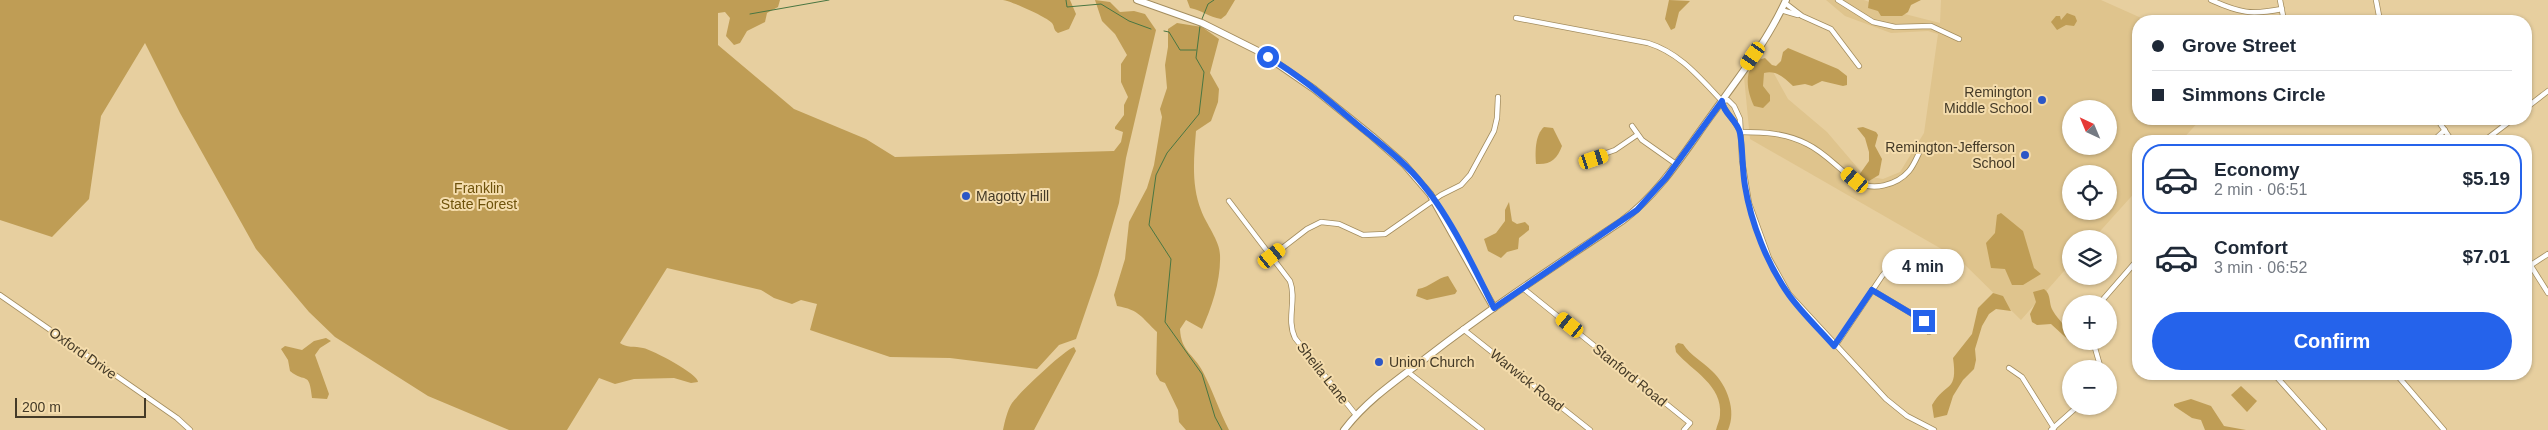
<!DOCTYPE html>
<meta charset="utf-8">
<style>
:root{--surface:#fff;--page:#f6f6f7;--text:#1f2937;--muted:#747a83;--line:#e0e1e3;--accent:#2563eb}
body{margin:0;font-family:Arial,sans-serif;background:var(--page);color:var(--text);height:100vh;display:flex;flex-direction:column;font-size:19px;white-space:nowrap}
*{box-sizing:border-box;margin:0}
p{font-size:16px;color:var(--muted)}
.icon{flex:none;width:28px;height:28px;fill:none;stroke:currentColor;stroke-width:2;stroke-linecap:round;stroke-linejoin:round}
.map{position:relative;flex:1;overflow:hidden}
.drawer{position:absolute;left:2132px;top:135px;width:400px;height:245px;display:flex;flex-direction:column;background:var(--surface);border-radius:20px;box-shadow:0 1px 4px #0004}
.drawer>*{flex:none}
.top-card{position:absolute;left:2132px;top:15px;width:400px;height:110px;border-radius:20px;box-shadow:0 1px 4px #0004;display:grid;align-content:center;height:110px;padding:0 20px;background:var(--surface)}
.needle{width:32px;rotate:316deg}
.controls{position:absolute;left:2062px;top:100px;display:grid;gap:10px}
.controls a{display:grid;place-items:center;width:55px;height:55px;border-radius:50%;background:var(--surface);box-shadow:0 1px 4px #0004;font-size:25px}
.scale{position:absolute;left:15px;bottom:12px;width:131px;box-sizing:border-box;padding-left:5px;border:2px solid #443a27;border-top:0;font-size:14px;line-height:18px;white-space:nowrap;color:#443a27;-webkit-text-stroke:4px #f4dcac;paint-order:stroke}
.end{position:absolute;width:22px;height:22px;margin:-11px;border:6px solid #2563eb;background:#fff;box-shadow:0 0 0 2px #fff}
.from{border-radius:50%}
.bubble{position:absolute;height:35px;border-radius:18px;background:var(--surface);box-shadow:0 1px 4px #0004;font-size:16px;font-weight:600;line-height:35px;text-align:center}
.car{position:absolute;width:15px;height:30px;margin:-15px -8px;border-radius:6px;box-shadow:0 0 4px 1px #0007;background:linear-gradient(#f5c518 24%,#345 0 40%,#f5c518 0 76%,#345 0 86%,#f5c518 0)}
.top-card b{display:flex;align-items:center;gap:18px;height:48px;font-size:19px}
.top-card b+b{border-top:1px solid var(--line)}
.top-card i{width:12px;height:12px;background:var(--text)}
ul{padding:9px 0 0;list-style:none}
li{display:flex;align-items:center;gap:15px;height:70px;margin:0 10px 8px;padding:0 10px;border:2px solid transparent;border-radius:20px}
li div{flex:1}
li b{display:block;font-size:19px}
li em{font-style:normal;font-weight:600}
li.active{border-color:var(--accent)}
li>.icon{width:45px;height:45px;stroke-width:1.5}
.cta{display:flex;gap:10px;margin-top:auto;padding:10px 20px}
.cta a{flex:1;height:58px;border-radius:30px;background:var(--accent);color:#fff;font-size:20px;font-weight:600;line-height:58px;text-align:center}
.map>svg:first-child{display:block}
.built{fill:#dfc48d;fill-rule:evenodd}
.green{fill:#bf9d55}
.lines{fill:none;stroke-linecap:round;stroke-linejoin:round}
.stream{stroke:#497642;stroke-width:1}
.street-casing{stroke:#a38d5f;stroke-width:6}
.secondary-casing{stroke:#a38d5f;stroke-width:8}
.street{stroke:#fff;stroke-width:4.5}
.secondary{stroke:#fff;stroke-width:6}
.route{stroke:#2563eb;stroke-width:6}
.poi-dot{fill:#2c57c6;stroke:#f4dcac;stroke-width:2}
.labels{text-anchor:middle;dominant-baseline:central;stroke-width:4;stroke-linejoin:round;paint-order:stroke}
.poi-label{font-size:14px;fill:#443a27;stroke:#f4dcac;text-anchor:end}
.park-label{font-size:14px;fill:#6e520b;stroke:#f4dcac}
.street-label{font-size:14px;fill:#443a27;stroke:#f4dcac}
</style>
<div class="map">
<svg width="2548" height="430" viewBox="0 0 2548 430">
<rect width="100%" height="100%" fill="#e7cf9f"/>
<path class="built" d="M1826 0H1864L1893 11 1940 23 1941 0H2101L2148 21H2139V119H2201L2181 141H2139V188L2093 239H2071V263L2021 320 1959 259 1750 139 1744 77 1760 56 1772 70 1788 99 1827 132 1862 173 1871 177 1883 179 1900 172 1924 133 1938 34 1928 31 1891 33 1845 16ZM2071 109H2109V146H2071ZM2071 174H2109V211H2071Z"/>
<g class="green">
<path d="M0 0H780L778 7 767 13 765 22 747 31 740 43 734 45 726 36 730 18 725 12 718 13V45L794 109 866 139 895 157 1114 151 1121 142 1123 132 1115 129V127L1124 115V105L1128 97 1121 82V64L1127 55 1115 34 1102 21 1095 0 1110 2 1120 12 1134 11 1145 14 1156 30 1126 158 1119 203 1098 275 1076 339 1059 345 1037 369 950 358 890 357 810 330 817 304 801 300 792 304 774 298 761 290 667 268 620 343C626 348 635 346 643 348 653 350 698 374 698 382L691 383 674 378 634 379 615 384 599 378 567 430H509L428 396 335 337 309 312 256 249 180 113 145 43 101 116 89 199 52 237 0 220Z"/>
<path d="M1003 0H1070L1076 14 1069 29 1058 33C1053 30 1055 27 1052 23 1047 17 1011 1 1003 0Z"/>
<path d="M1187 0H1235L1226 15 1221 19C1209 17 1201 10 1190 8Z"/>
<path d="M1669 0 1690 1 1679 12 1675 28 1671 30 1665 19Z"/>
<path d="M1869 0H1921L1911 5 1908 12 1902 16H1881L1878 11 1868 8Z"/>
<path d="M2067 13 2075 16 2077 21 2074 26 2066 25 2057 30 2051 22 2056 16H2060L2061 20Z"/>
<path d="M1177 23 1202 27 1219 39 1210 73 1219 89 1218 102 1211 121 1196 131C1194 158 1191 184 1201 210 1206 224 1220 241 1220 255 1221 280 1212 307 1202 329L1186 320 1180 329C1181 352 1194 354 1203 372 1213 391 1219 411 1229 430H1186L1179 422 1178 410 1165 383 1160 381 1156 374 1157 332C1141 317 1140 310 1117 306L1114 295 1125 259 1129 222 1147 188 1154 165 1162 117 1160 109 1167 88 1165 65 1168 47V29Z"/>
<path d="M1788 48 1838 69 1847 76V85L1843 86 1822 81 1812 86 1805 84 1793 86C1784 78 1777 70 1764 73L1763 86 1770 95V101L1763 108 1754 106C1746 90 1742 63 1765 58L1772 65 1776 66 1781 61 1783 52Z"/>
<path d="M1544 127 1553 128 1562 146C1557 159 1551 165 1536 164 1535 152 1535 135 1544 127Z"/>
<path d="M1863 127 1876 132 1878 135 1875 146 1882 159 1879 175 1869 181 1859 175 1869 161V152L1865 138 1857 128Z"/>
<path d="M1509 202 1512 221 1517 224 1525 222 1529 226V230L1519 238 1518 249 1507 252 1501 258 1488 251 1484 239 1496 233 1505 221V210Z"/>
<path d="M2001 213 2023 231 2034 268 2041 274 2023 285H2012L2005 269 1991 268 1986 243 1995 233 1997 215Z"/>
<path d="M1448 276 1457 291 1455 294 1427 300 1416 296 1418 289C1430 287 1437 278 1448 276Z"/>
<path d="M2044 289C2052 295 2048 303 2053 311 2058 320 2071 330 2071 341H2075V346L2051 324 2037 325 2032 322 2030 314 2036 302 2033 292Z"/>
<path d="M1993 293 2003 296 2011 311 1996 309 1989 314 1982 326 1975 349 1976 360 1974 369 1963 380 1953 396 1947 415 1934 418 1932 405C1946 381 1958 393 1953 358L1972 334 1978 308Z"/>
<path d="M326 338 331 341 320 348 315 355 329 394 327 399 312 398C309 370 306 384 290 371L288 360 281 349 285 346 302 350 314 341Z"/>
<path d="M1678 343 1683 344C1691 356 1702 361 1712 371 1727 385 1737 411 1728 430H1716C1717 425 1720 420 1720 415 1723 385 1692 371 1676 352L1675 346Z"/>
<path d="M1074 347 1076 351 1034 430H1003C1005 421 1007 411 1012 403 1019 393 1063 351 1074 347Z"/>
<path d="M2241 386 2257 401 2247 412 2231 395Z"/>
<path d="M2191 399 2211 406 2224 426 2246 430H2205L2201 420 2192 418 2174 406V404Z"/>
</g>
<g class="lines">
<g class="stream">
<path d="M1066 0 1067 7 1101 4 1129 21 1151 29"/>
<path d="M750 14 829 0"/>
<path d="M1202 19 1208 4 1214 0"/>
<path d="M1200 26 1196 58 1204 72 1199 114 1167 153 1156 175 1149 225 1171 259 1165 322 1202 374 1215 417 1222 430"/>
<path d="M1164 31 1169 32 1180 50H1196"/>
</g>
<g class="street-casing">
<g id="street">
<path d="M1838 0 1873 22 1895 27 1931 26 1959 39"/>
<path d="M2211 0C2240 13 2251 15 2282 9"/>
<path d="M2280 0 2284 21"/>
<path d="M2376 0 2380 21"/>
<path d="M1785 3 1802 16 1831 29 1859 66"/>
<path d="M1781 10 1798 15"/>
<path d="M1516 18 1648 43C1680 53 1699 77 1722 101 1723 111 1734 119 1739 129"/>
<path d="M1722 101 1728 100 1734 106 1740 119 1742 160 1749 203 1769 258 1789 294 1886 399 1907 416 1934 430"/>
<path d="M2526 108 2548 91"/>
<path d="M2437 119 2452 141"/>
<path d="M1632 126 1642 140 1676 164"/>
<path d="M1740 132C1764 132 1786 133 1807 144 1826 153 1839 170 1856 181 1872 192 1897 185 1909 171 1914 165 1917 157 1920 151"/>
<path d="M2254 141H2275"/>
<path d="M2433 141 2445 130"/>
<path d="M2484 141 2513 119"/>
<path d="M1584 161 1615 150 1637 135"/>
<path d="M1229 201 1290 281C1297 300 1286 319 1295 338L1356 415"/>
<path d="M1272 256 1307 229 1321 222 1339 224 1363 235 1385 234 1441 195 1461 185 1470 175 1494 131 1497 118 1498 97"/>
<path d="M2526 258 2548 293"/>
<path d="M2531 265 2548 254"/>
<path d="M1524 289 1690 423 1684 430"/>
<path d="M1872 290 1924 321 1929 332"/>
<path d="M0 295 177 418 190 430"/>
<path d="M2099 304 2139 258"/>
<path d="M1463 329 1590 430"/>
<path d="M2093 341 2101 369"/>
<path d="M1835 346 1882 276 1887 270 1896 266"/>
<path d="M2009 368 2022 377 2054 428"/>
<path d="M1408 372 1482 430"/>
<path d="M2274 374 2324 430"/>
<path d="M2396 374 2444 430"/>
<path d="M2051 430 2078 406"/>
</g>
</g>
<g class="secondary-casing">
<g id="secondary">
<path d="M1137 0 1202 23 1262 53 1314 89 1372 136 1404 164 1430 194 1494 308"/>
<path d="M1344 430C1367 400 1397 380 1426 358 1489 309 1556 265 1622 221 1661 192 1685 151 1713 113 1739 77 1768 40 1786 0"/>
</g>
</g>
<use href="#street" class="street"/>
<use href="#secondary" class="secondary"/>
</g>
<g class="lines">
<path class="route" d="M1268 57C1301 76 1330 102 1359 126 1382 145 1406 163 1424 186 1450 217 1476 271 1494 308L1637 210 1666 178 1722 101C1723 113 1737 120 1740 133 1743 150 1742 168 1745 186 1751 223 1767 264 1789 295 1802 313 1819 329 1834 346L1872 290 1924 321"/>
</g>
<g class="poi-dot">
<circle cx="2042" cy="100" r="5"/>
<circle cx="2025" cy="155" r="5"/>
<circle cx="966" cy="196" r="5"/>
<circle cx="1379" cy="362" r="5"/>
</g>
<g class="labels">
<g class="poi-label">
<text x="2032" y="92">Remington<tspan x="2032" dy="16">Middle School</tspan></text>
<text x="2015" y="147">Remington-Jefferson<tspan x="2015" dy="16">School</tspan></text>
<text x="976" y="196" text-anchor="start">Magotty Hill</text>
<text x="1389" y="362" text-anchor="start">Union Church</text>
</g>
<g class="park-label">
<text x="479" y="188">Franklin<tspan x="479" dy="16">State Forest</tspan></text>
</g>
<g class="street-label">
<text transform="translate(83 353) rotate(35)">Oxford Drive</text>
<text transform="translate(1323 373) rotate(52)">Sheila Lane</text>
<text transform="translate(1630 375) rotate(39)">Stanford Road</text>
<text transform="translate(1527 380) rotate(39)">Warwick Road</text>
</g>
</g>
</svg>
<div class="controls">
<a><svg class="needle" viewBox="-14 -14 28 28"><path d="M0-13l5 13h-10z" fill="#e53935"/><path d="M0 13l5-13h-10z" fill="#747a83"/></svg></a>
<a><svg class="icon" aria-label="locate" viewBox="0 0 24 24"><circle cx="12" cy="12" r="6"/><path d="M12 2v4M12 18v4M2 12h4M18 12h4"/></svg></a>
<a><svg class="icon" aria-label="layers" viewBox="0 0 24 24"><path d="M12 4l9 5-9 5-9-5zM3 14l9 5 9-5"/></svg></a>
<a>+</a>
<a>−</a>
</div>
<div class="scale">200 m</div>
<i class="end from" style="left:1268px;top:57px"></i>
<i class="end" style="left:1924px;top:321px"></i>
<div class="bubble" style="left:1882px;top:249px;width:82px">4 min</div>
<i class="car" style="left:1753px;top:56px;rotate:215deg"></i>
<i class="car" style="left:1594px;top:159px;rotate:72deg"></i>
<i class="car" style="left:1855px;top:180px;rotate:310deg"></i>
<i class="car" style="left:1272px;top:256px;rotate:51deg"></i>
<i class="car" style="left:1570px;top:325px;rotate:309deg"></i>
<div class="top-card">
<b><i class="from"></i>Grove Street</b>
<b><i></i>Simmons Circle</b>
</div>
<section class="drawer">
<ul>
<li class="active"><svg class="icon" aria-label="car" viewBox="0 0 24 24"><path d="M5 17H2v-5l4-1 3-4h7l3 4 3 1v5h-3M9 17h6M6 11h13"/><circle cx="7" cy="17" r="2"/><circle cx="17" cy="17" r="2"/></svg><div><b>Economy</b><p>2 min · 06:51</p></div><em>$5.19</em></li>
<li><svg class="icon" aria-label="car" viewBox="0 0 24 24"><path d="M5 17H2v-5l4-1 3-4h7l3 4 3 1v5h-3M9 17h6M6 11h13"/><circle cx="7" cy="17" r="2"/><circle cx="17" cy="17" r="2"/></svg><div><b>Comfort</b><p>3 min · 06:52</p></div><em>$7.01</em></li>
</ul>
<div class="cta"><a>Confirm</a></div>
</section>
</div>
